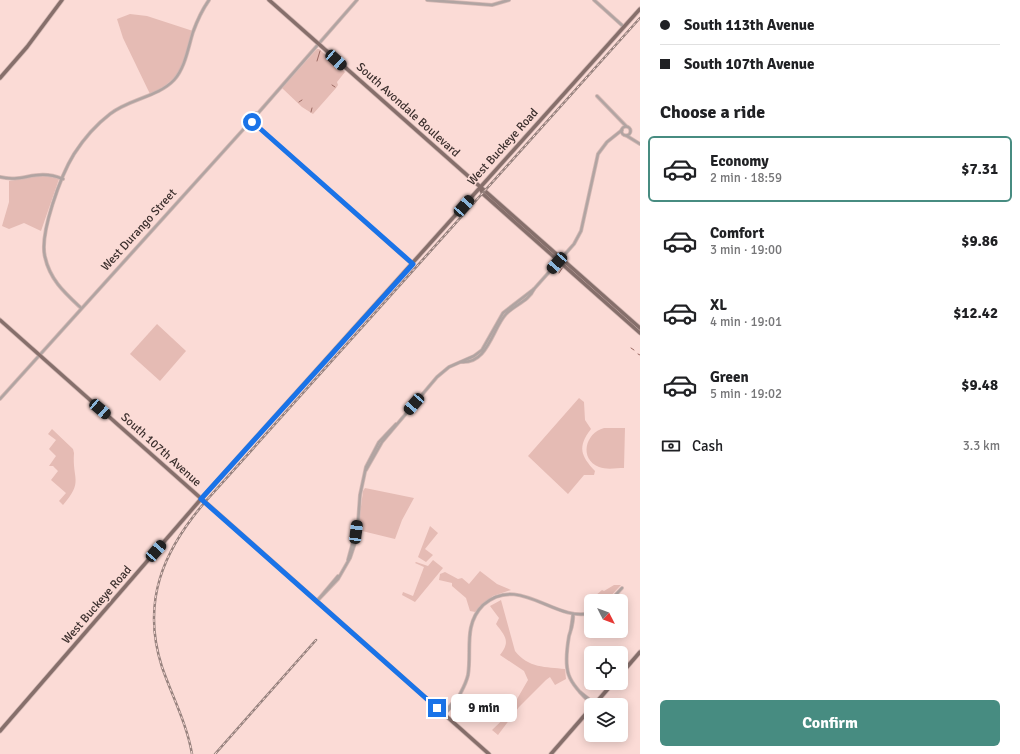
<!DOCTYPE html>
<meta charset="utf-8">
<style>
:root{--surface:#fff;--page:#f6f6f6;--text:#202124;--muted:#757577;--line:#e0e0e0;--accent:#478c81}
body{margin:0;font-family:Signika,sans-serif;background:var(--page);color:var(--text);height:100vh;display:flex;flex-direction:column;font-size:15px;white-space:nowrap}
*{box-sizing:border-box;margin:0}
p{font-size:13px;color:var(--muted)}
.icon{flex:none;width:22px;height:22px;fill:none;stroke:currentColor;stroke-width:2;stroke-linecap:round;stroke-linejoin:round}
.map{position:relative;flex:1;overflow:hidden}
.side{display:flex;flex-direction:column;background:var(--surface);width:380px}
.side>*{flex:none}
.top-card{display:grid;align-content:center;height:88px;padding:0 20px;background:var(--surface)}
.needle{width:26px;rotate:132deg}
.tools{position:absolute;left:584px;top:594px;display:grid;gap:8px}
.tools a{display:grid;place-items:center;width:44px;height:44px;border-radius:6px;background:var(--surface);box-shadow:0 2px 10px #0003;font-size:20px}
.end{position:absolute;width:18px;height:18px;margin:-9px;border:5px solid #1a73e8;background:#fff;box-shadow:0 0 0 2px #fff}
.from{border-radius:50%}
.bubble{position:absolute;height:28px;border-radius:6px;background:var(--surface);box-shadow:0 2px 10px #0003;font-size:13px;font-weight:800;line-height:28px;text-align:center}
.car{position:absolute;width:12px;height:24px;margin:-12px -6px;border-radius:5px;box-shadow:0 0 3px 1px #0007;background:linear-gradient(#222 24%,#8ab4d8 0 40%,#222 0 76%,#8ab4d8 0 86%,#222 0)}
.top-card b{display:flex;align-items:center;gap:14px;height:38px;font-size:15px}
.top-card b+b{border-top:1px solid var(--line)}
.top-card i{width:10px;height:10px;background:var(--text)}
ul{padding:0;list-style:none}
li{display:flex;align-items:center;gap:12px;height:66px;margin:0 8px 6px;padding:0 12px;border:2px solid transparent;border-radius:6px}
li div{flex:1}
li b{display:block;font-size:15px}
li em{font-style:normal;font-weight:800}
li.current{border-color:var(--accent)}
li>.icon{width:36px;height:36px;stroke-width:1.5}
h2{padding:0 20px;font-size:18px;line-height:48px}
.pay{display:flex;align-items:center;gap:10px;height:44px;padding:0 20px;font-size:15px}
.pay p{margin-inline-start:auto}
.cta{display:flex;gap:8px;margin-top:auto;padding:8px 20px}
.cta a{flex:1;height:46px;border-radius:6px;background:var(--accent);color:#fff;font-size:16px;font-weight:800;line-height:46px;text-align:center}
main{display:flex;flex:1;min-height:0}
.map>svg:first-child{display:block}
.green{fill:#e5bbb4}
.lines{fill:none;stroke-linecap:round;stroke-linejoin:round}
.stream{stroke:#9b6a63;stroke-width:1}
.minor-casing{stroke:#d4b8b4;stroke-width:4}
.major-casing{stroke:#d4b8b4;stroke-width:5}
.minor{stroke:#b1a4a2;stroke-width:2.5}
.major{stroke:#866f6b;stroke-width:3.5}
.rail-casing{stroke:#97827e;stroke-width:2.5}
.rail{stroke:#fbdbd6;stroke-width:1;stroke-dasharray:3;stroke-linecap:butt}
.route{stroke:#1a73e8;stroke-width:5}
.labels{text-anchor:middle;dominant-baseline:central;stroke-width:3;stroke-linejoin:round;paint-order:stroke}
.street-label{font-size:12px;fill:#3a2e2c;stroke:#fbdbd6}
</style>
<main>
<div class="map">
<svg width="640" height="754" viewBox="0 0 640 754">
<rect width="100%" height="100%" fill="#fbdbd6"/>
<g class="green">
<path d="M130 14 147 16 193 31C183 63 183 79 150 94L123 38 117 19Z"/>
<path d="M317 49H319L345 72 337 82 338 85 336 88 313 114 302 107 282 88Z"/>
<path d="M44 175 59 179 41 231 24 223 9 229 2 226 9 202V181Z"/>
<path d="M157 324 186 351 160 381 130 354Z"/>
<path d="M579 398 584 402 585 420 591 429C577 447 581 456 595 471L594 475H584L568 494 528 456Z"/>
<path d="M604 428H625L624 468C616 468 607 470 599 467 579 459 585 433 604 428Z"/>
<path d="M52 429 73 449 74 453C72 480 84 481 63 505L59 501 66 493 51 480 58 471 53 466H49L56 456 49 449 56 440 48 434Z"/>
<path d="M365 488 414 498 402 520 395 539 358 530 363 491Z"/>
<path d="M430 526 438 533 425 549 433 555 426 562 418 557Z"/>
<path d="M433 560 443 568 415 602 402 595 403 592 413 596 424 567 415 563 416 562 428 566Z"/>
<path d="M480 571 497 584 511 590 493 596 475 612 470 611 466 598 452 586V583L439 580 440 574 445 572 458 579 462 578 469 584Z"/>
<path d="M614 585H621L606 601H597L595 596 602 590 604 591Z"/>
<path d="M501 600 515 651C528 668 546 667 565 669L566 679 555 685 550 677 546 680 519 707 498 735 492 730 514 709 513 706 528 680 524 671 500 655C511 641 505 636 496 624L499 618 490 606Z"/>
</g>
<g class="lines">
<g class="stream">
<path d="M317 61 320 51"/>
<path d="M332 85 335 87"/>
<path d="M299 102 302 100"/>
<path d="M311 112 312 108"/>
<path d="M559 273 563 267"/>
<path d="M631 348 634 350"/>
<path d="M638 354 640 355"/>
</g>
<g class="minor-casing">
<g id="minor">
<path d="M427 0 492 5 509 0"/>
<path d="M594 0 624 27"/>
<path d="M597 96 626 126"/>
<path d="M253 119 256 125 412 264"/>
<path d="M253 119 357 0"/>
<path d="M244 126 248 118 256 113"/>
<circle cx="626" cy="131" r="4.5"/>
<path d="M627 136 640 144"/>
<path d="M0 177C24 183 35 168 63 179"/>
<path d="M81 308C65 293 50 280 45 257 39 234 61 175 74 154 83 140 97 124 110 114 129 99 158 97 174 80 185 68 188 48 193 32 197 21 202 10 209 0"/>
<path d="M461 362C488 364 492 329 506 314 514 305 529 301 534 289"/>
<path d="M0 399 250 122"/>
<path d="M366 470 382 442 437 377 449 367 474 356 482 350 503 313 534 289 574 244 581 231 598 154 607 142 622 130"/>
<path d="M348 560 355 534"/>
<path d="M317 601 338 579 350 558 357 537 360 495 366 467 379 442 396 424"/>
<path d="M317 601 338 576"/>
<path d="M610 601 622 588"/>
<path d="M573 614C574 622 571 629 569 636 563 671 566 681 593 705"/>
<path d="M571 629 573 615"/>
<path d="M580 692 595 704"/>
<path d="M444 713 455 700"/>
<path d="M444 714C450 709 454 704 458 698 462 690 466 684 468 675 472 651 463 625 483 605 519 573 555 623 591 613"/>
</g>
</g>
<g class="major-casing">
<g id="major">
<path d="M269 0 640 328"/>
<path d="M0 78 27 47 62 0"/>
<path d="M480 188 483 194 640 333"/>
<path d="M0 320 489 754"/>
<path d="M621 674 640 652"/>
<path d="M594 705 613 683"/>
<path d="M0 731 201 499 640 9"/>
<path d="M551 754 591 708"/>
</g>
</g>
<use href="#minor" class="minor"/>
<use href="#major" class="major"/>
<g class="rail-casing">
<g id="rail">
<path d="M192 754C187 724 172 696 162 667 141 602 163 551 205 502L640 18"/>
<path d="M215 754 316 640"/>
</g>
</g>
<use href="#rail" class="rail"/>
</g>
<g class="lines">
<path class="route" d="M252 122 253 118 250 117 249 122 256 125 413 264 201 499 437 708"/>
</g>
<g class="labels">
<g class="street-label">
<text transform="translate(408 110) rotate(42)">South Avondale Boulevard</text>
<text transform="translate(503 147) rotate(-48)">West Buckeye Road</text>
<text transform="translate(139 230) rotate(-48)">West Durango Street</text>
<text transform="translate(161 450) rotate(42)">South 107th Avenue</text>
<text transform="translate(97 605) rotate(-49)">West Buckeye Road</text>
</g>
</g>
</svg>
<div class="tools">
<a><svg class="needle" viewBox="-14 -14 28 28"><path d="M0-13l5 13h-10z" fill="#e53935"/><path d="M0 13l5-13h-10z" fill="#757577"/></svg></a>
<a><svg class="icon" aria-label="locate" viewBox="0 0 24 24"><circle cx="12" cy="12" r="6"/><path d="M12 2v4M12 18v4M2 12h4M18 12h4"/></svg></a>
<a><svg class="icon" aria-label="layers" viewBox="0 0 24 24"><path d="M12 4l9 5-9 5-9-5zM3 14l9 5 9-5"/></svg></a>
</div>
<i class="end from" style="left:252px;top:122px"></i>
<i class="end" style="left:437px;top:708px"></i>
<div class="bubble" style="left:451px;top:694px;width:66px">9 min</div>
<i class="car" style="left:336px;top:60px;rotate:132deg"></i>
<i class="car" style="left:464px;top:206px;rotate:41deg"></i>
<i class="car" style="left:557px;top:263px;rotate:221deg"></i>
<i class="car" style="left:414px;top:404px;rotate:221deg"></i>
<i class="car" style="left:100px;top:409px;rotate:131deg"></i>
<i class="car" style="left:356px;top:532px;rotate:7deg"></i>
<i class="car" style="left:156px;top:551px;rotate:41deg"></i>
</div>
<section class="side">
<div class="top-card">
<b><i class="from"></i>South 113th Avenue</b>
<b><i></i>South 107th Avenue</b>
</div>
<h2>Choose a ride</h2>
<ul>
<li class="current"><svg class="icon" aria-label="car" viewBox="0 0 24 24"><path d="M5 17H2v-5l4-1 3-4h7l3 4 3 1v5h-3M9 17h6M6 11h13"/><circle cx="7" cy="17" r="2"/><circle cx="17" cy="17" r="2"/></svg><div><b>Economy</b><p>2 min · 18:59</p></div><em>$7.31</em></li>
<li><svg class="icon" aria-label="car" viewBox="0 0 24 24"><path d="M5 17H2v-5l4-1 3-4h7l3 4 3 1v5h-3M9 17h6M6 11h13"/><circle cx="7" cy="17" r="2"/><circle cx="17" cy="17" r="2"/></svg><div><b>Comfort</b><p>3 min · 19:00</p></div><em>$9.86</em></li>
<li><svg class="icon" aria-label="car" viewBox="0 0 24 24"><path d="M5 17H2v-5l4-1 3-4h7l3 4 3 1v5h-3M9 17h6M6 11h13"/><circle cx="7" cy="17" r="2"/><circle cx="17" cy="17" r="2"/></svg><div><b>XL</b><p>4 min · 19:01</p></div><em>$12.42</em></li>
<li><svg class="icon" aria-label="car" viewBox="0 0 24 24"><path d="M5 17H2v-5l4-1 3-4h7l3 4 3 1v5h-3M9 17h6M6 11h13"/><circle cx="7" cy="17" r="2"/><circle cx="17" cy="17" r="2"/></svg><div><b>Green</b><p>5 min · 19:02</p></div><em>$9.48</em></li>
</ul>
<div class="pay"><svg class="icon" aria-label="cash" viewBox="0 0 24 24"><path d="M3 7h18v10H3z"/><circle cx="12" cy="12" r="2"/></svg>Cash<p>3.3 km</p></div>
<div class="cta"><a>Confirm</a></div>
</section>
</main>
